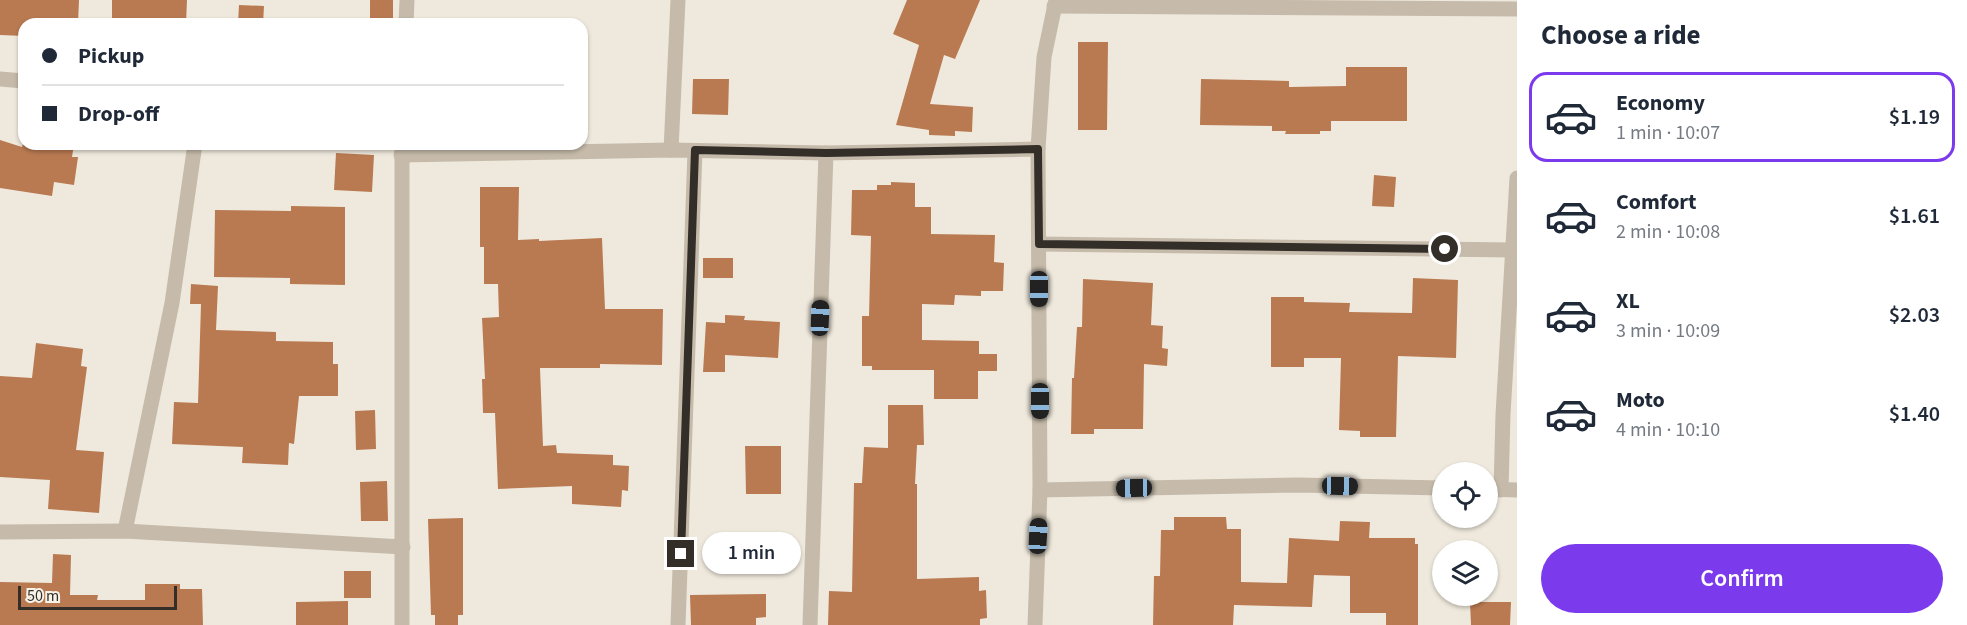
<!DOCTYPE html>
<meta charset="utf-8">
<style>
:root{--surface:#fff;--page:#f6f6f7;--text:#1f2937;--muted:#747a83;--line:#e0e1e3;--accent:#7c3aed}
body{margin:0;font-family:"Source Sans 3",sans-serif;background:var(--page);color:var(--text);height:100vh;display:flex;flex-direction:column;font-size:22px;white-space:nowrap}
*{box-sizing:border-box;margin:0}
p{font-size:20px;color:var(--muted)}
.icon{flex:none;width:33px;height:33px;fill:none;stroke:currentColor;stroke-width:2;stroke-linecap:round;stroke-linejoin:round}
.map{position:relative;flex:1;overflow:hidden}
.drawer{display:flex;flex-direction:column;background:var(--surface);width:450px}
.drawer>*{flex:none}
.hud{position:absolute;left:18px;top:18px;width:570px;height:132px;border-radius:18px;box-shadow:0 2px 4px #0004;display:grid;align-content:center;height:132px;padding:0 24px;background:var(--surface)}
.tools{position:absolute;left:1432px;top:462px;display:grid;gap:12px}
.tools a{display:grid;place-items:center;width:66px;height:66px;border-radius:50%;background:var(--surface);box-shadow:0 2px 4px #0004;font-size:30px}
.scale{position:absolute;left:18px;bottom:15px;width:159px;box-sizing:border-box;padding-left:6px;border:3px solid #342e29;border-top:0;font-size:16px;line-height:21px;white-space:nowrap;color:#342e29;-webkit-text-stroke:4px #f7f3e8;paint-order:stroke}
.end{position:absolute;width:27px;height:27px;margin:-14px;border:8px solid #342e29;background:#fff;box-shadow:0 0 0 3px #fff}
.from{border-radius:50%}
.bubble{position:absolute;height:42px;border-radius:21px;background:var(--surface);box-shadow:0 2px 4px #0004;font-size:20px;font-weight:600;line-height:42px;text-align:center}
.car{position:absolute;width:18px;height:36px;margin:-18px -9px;border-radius:8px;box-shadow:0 0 4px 2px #0007;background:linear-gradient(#222 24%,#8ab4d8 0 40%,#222 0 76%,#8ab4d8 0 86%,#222 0)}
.hud b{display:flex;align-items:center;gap:21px;height:57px;font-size:22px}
.hud b+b{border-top:2px solid var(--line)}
.hud i{width:15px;height:15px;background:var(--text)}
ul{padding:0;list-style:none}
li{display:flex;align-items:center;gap:18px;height:90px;margin:0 12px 9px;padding:0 12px;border:3px solid transparent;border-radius:18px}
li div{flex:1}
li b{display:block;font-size:22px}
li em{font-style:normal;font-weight:600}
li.on{border-color:var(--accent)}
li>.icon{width:54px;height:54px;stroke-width:1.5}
h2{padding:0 24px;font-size:27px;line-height:72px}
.primary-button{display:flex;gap:12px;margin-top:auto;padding:12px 24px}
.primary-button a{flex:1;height:69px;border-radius:36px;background:var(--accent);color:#fff;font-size:24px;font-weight:600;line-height:69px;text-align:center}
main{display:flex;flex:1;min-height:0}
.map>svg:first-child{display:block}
.building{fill:#b97a51}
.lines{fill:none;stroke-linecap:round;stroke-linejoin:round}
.minor{stroke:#c6bbaa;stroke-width:15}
.route{stroke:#342e29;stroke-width:8}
</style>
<main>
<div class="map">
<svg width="1517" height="625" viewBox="0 0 1517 625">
<rect width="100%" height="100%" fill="#efe9dd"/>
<g class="building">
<path d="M0 0H79L78 24H24V36L0 35Z"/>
<path d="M112 0H187L186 24H112Z"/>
<rect x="370" y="0" width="23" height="22"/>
<path d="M907 0H980L955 59 944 55 930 104 973 107 972 132 955 131V136L929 135V130L896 125 919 45 893 34Z"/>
<path d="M239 5 264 6 263 24H238Z"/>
<path d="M1078 42H1108L1107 130H1078Z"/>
<path d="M1346 67H1407V121H1331V131H1320V134H1285L1286 131H1272V126L1200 125 1201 79 1289 81V87L1346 86Z"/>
<path d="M693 79H729L728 115 692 114Z"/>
<path d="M0 140 22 147 23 144H74L72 157H78L74 185 54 182 52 196 0 188Z"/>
<path d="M336 153 374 155 372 192 334 190Z"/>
<path d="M1374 175 1396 177 1394 207 1372 206Z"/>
<path d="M891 182 915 183V207H931V234L995 235 994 262 1004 263 1003 291H981V296L955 295 954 305 922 304V340L979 341V354H997V371H978V399H934V370H872V366H862V316H869L871 236 851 235 852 190H877V185H891Z"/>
<path d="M480 187H519L518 240 539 239V241L602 238 605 309H663L662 365 600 364V368H540L543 446 556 445 557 453 613 455V465L629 466 628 491 622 490 621 507 572 504V486L498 489 495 413H483L482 379H485L482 318 499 317 498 284H484V247H480Z"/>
<path d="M291 206 345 207V285L290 284V278L214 277 215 210 291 211Z"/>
<rect x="703" y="258" width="30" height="20"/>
<path d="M1413 278 1458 280 1456 358 1398 356 1396 437H1360V431L1339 430 1341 358H1304V367H1271V297H1304V302L1350 303 1349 312 1412 313Z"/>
<path d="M1083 279 1153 283 1151 325 1163 326 1162 348 1168 349 1167 366 1144 364 1143 429H1094V434H1071L1072 378H1074L1077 327H1082Z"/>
<path d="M191 284 218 286 216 330 276 332V341L333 342V364H338V396H299L294 444 289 443 288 465 242 463 243 447 172 444 174 402 198 403 201 304H190Z"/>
<path d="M725 315 745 316 744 320 780 322 778 358 725 355V372H703L706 322 725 323Z"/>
<path d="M36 343 83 349 81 366 87 367 76 450 104 452 99 513 48 509 50 480 0 477V376L32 378Z"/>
<path d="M888 405H923L924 445H917L915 484H917V579L979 577V591L986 590 987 618 980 619V625H828L829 591 852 592 854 483H862L864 447 888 448Z"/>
<path d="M375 410 376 449 356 450 355 411Z"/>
<path d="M745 446H781V494H746Z"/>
<path d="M387 481 388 521H361L360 482Z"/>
<path d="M1174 517H1226L1227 529H1241V582L1287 583 1289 538 1339 541 1340 521 1370 522 1369 538H1415V544H1418V625H1386V613H1350V576L1314 575 1312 607 1234 605 1233 625H1153L1154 576H1160L1161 530H1174Z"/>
<path d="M463 518V615H458V625H435V615H431L428 519Z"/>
<path d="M53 554 71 555 70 595H98L97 600H145V584H180V589H202L203 625H0V582L52 583Z"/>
<rect x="344" y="571" width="27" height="27"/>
<path d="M766 594V617L756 618V625H691L690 595Z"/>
<path d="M348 601V625H296V602Z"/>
<path d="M1470 602H1511L1510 625H1471Z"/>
</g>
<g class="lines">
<g class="minor">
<path d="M1054 6 1517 9"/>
<path d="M406 24 407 0"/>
<path d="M0 79 24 81"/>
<path d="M402 144V625"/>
<path d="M671 150 678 0"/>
<path d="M401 155 671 150 826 153 1038 149"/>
<path d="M1039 244 1513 250"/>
<path d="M1488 489 1517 490"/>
<path d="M1040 490 1298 485 1443 488"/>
<path d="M1501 490 1503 414 1517 178"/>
<path d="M125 531 172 303 195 144"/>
<path d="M0 532 125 531 403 547"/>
<path d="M678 625 695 151"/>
<path d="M810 625 826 153"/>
<path d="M1035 625 1040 490 1038 149 1044 57 1056 0"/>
</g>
</g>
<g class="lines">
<path class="route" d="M681 554 695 150 826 153 1038 149 1039 244 1445 249"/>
</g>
</svg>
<div class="tools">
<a><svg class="icon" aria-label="locate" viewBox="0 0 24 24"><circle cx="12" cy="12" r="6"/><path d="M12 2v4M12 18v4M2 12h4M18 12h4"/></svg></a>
<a><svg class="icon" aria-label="layers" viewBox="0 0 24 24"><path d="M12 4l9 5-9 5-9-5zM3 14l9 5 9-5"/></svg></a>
</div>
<div class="scale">50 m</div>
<i class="end from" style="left:1445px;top:249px"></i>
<i class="end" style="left:681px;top:554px"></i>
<div class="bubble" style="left:702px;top:532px;width:99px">1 min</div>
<i class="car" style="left:1039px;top:289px;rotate:180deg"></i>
<i class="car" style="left:820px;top:318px;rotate:2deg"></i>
<i class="car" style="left:1040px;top:401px;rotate:180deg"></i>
<i class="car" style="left:1340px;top:486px;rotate:91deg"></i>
<i class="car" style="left:1134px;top:488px;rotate:269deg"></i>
<i class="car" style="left:1038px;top:536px;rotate:3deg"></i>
<div class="hud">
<b><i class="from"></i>Pickup</b>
<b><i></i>Drop-off</b>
</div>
</div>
<section class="drawer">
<h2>Choose a ride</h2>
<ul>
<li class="on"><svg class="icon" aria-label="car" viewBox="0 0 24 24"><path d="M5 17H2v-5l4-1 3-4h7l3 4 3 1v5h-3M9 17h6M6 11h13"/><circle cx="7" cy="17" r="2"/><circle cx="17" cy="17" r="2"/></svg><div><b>Economy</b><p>1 min · 10:07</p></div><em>$1.19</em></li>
<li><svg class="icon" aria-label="car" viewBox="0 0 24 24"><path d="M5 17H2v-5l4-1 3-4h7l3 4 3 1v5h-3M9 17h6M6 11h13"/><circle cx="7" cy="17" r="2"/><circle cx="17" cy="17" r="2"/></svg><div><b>Comfort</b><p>2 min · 10:08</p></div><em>$1.61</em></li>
<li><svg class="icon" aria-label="car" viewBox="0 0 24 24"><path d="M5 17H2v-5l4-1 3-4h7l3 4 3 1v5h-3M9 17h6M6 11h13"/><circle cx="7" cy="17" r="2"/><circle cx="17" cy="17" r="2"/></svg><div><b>XL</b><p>3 min · 10:09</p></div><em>$2.03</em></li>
<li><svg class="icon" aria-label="car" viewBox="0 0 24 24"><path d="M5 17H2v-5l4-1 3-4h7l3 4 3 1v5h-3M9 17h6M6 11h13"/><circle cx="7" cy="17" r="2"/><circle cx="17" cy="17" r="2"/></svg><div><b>Moto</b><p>4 min · 10:10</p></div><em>$1.40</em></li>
</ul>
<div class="primary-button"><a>Confirm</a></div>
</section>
</main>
